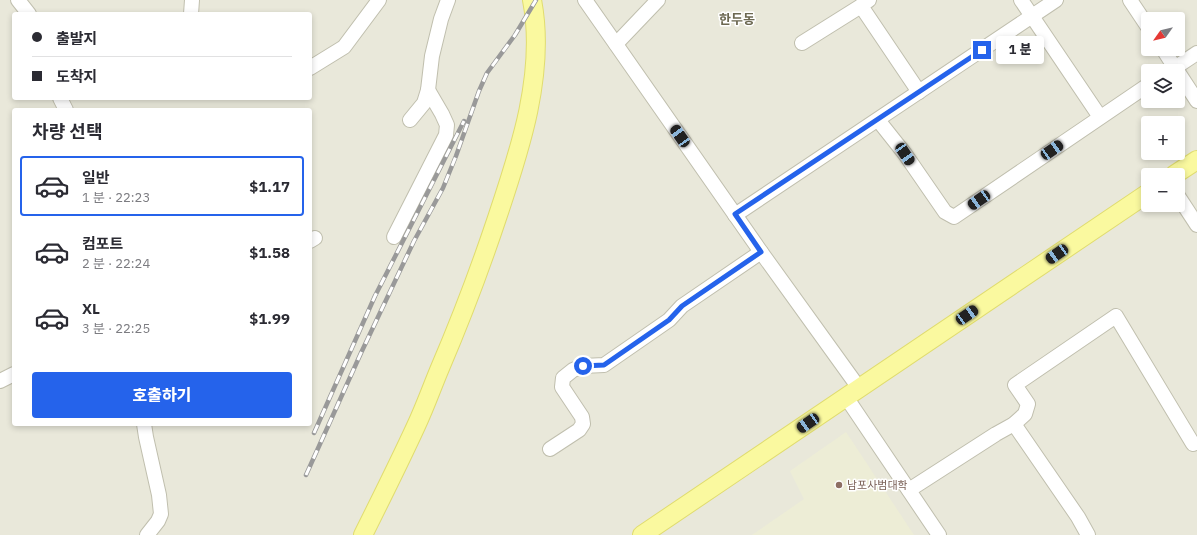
<!DOCTYPE html>
<html lang="ko">
<meta charset="utf-8">
<style>
:root{--surface:#fff;--page:#f7f7f7;--text:#2b2b33;--muted:#7c7c81;--line:#e1e1e2;--accent:#2563eb}
body{margin:0;font-family:"IBM Plex Sans","Noto Sans KR",sans-serif;background:var(--page);color:var(--text);height:100vh;display:flex;flex-direction:column;font-size:15px;white-space:nowrap}
*{box-sizing:border-box;margin:0}
p{font-size:13px;color:var(--muted)}
.icon{flex:none;width:22px;height:22px;fill:none;stroke:currentColor;stroke-width:2;stroke-linecap:round;stroke-linejoin:round}
.map{position:relative;flex:1;overflow:hidden}
.drawer{position:absolute;left:12px;top:108px;width:300px;height:318px;display:flex;flex-direction:column;background:var(--surface);border-radius:4px;box-shadow:0 2px 6px #0003}
.drawer>*{flex:none}
.banner{position:absolute;left:12px;top:12px;width:300px;height:88px;border-radius:4px;box-shadow:0 2px 6px #0003;display:grid;align-content:center;height:88px;padding:0 20px;background:var(--surface)}
.needle{width:26px;rotate:236deg}
.fabs{position:absolute;left:1141px;top:12px;display:grid;gap:8px}
.fabs a{display:grid;place-items:center;width:44px;height:44px;border-radius:4px;background:var(--surface);box-shadow:0 2px 6px #0003;font-size:20px}
.end{position:absolute;width:18px;height:18px;margin:-9px;border:5px solid #2563eb;background:#fff;box-shadow:0 0 0 2px #fff}
.from{border-radius:50%}
.bubble{position:absolute;height:28px;border-radius:4px;background:var(--surface);box-shadow:0 2px 6px #0003;font-size:13px;font-weight:800;line-height:28px;text-align:center}
.car{position:absolute;width:12px;height:24px;margin:-12px -6px;border-radius:5px;box-shadow:0 0 3px 1px #0007;background:linear-gradient(#222 24%,#8ab4d8 0 40%,#222 0 76%,#8ab4d8 0 86%,#222 0)}
.banner b{display:flex;align-items:center;gap:14px;height:38px;font-size:15px}
.banner b+b{border-top:1px solid var(--line)}
.banner i{width:10px;height:10px;background:var(--text)}
ul{padding:0;list-style:none}
li{display:flex;align-items:center;gap:12px;height:60px;margin:0 8px 6px;padding:0 12px;border:2px solid transparent;border-radius:4px}
li div{flex:1}
li b{display:block;font-size:15px}
li em{font-style:normal;font-weight:800}
li.on{border-color:var(--accent)}
li>.icon{width:36px;height:36px;stroke-width:1.5}
h2{padding:0 20px;font-size:18px;line-height:48px}
.action{display:flex;gap:8px;margin-top:auto;padding:8px 20px}
.action a{flex:1;height:46px;border-radius:4px;background:var(--accent);color:#fff;font-size:16px;font-weight:800;line-height:46px;text-align:center}
.map>svg:first-child{display:block}
.residential{fill:#e9e8da;fill-rule:evenodd}
.education{fill:#ededd6}
.lines{fill:none;stroke-linecap:round;stroke-linejoin:round}
.minor-casing{stroke:#c0bfae;stroke-width:16}
.major-casing{stroke:#e0dc6f;stroke-width:20}
.minor{stroke:#fff;stroke-width:14}
.major{stroke:#faf99f;stroke-width:18}
.rail-casing{stroke:#999;stroke-width:4.5}
.rail{stroke:#fff;stroke-width:3;stroke-dasharray:9;stroke-linecap:butt}
.route{stroke:#2563eb;stroke-width:5}
.education-dot{fill:#8d6e63;stroke:#fff;stroke-width:1.5}
.labels{text-anchor:middle;dominant-baseline:central;stroke-width:3;stroke-linejoin:round;paint-order:stroke}
.education-label{font-size:11px;fill:#785e54;stroke:#fff;text-anchor:start}
.quarter-label{font-size:13px;font-weight:bold;fill:#6c6851;stroke:#fff}
</style>
<div class="map">
<svg width="1197" height="535" viewBox="0 0 1197 535">
<rect width="100%" height="100%" fill="#f5f5eb"/>
<path class="residential" d="M0 0H1197V535H0ZM14 14H310V98H14ZM1148 19H1178V49H1148ZM1148 71H1178V101H1148ZM14 110H310V424H14ZM1148 123H1178V153H1148ZM1148 175H1178V205H1148Z"/>
<path class="education" d="M846 432 914 535H752L804 499 790 471Z"/>
<g class="lines">
<g class="minor-casing">
<g id="minor">
<path d="M18 0 29 14"/>
<path d="M585 0 761 252 859 388"/>
<path d="M869 0 861 6 919 92"/>
<path d="M1021 0 1100 117"/>
<path d="M1130 0 1148 27"/>
<path d="M191 14 192 0"/>
<path d="M802 43 861 6"/>
<path d="M616 44 658 0"/>
<path d="M1163 49 1177 71"/>
<path d="M310 68 344 47 379 0"/>
<path d="M1170 71 1197 53"/>
<path d="M1178 72 1197 101"/>
<path d="M60 98 66 110"/>
<path d="M410 120 424 103 428 90 432 56 441 19 448 0"/>
<path d="M878 120 905 154 945 212 954 217 1148 85"/>
<path d="M1178 196 1197 225"/>
<path d="M735 215 1056 0"/>
<path d="M394 237 446 135 447 125 442 114 428 90"/>
<path d="M310 241 315 238"/>
<path d="M0 381 14 374"/>
<path d="M846 397 939 535"/>
<path d="M144 424 146 437 159 495 161 514 158 521 147 535"/>
<path d="M1014 424 1078 517 1088 535"/>
<path d="M550 449 579 430 583 424 582 417 562 387 563 378 573 370 583 366 604 365 669 320 682 306 761 252"/>
<path d="M909 490 996 434 1014 424 1025 414 1028 404 1015 385 1116 316 1193 444"/>
</g>
</g>
<g class="major-casing">
<g id="major">
<path d="M1174 175 1197 160"/>
<path d="M363 535C381 499 399 463 416 426 425 407 432 387 440 368 461 319 480 269 497 218 520 150 546 72 532 0"/>
<path d="M642 535 1148 193"/>
</g>
</g>
<use href="#minor" class="minor"/>
<use href="#major" class="major"/>
<g class="rail-casing">
<g id="rail">
<path d="M314 433 375 296 464 121"/>
<path d="M306 475 361 353 414 241 443 188 456 156 479 91 487 73 515 35 536 0"/>
</g>
</g>
<use href="#rail" class="rail"/>
</g>
<g class="lines">
<path class="route" d="M583 366 604 365 669 320 682 306 761 252 735 214 982 50"/>
</g>
<circle class="education-dot" cx="839" cy="485" r="4"/>
<g class="labels">
<g class="education-label">
<text x="847" y="485">남포사범대학</text>
</g>
<g class="quarter-label">
<text x="737" y="19">한두동</text>
</g>
</g>
</svg>
<div class="fabs">
<a><svg class="needle" viewBox="-14 -14 28 28"><path d="M0-13l5 13h-10z" fill="#e53935"/><path d="M0 13l5-13h-10z" fill="#7c7c81"/></svg></a>
<a><svg class="icon" aria-label="layers" viewBox="0 0 24 24"><path d="M12 4l9 5-9 5-9-5zM3 14l9 5 9-5"/></svg></a>
<a>+</a>
<a>−</a>
</div>
<i class="end from" style="left:583px;top:366px"></i>
<i class="end" style="left:982px;top:50px"></i>
<div class="bubble" style="left:996px;top:36px;width:48px">1 분</div>
<i class="car" style="left:680px;top:136px;rotate:325deg"></i>
<i class="car" style="left:1052px;top:150px;rotate:56deg"></i>
<i class="car" style="left:905px;top:154px;rotate:146deg"></i>
<i class="car" style="left:979px;top:200px;rotate:236deg"></i>
<i class="car" style="left:1057px;top:254px;rotate:236deg"></i>
<i class="car" style="left:967px;top:315px;rotate:56deg"></i>
<i class="car" style="left:808px;top:423px;rotate:236deg"></i>
<div class="banner">
<b><i class="from"></i>출발지</b>
<b><i></i>도착지</b>
</div>
<section class="drawer">
<h2>차량 선택</h2>
<ul>
<li class="on"><svg class="icon" aria-label="car" viewBox="0 0 24 24"><path d="M5 17H2v-5l4-1 3-4h7l3 4 3 1v5h-3M9 17h6M6 11h13"/><circle cx="7" cy="17" r="2"/><circle cx="17" cy="17" r="2"/></svg><div><b>일반</b><p>1 분 · 22:23</p></div><em>$1.17</em></li>
<li><svg class="icon" aria-label="car" viewBox="0 0 24 24"><path d="M5 17H2v-5l4-1 3-4h7l3 4 3 1v5h-3M9 17h6M6 11h13"/><circle cx="7" cy="17" r="2"/><circle cx="17" cy="17" r="2"/></svg><div><b>컴포트</b><p>2 분 · 22:24</p></div><em>$1.58</em></li>
<li><svg class="icon" aria-label="car" viewBox="0 0 24 24"><path d="M5 17H2v-5l4-1 3-4h7l3 4 3 1v5h-3M9 17h6M6 11h13"/><circle cx="7" cy="17" r="2"/><circle cx="17" cy="17" r="2"/></svg><div><b>XL</b><p>3 분 · 22:25</p></div><em>$1.99</em></li>
</ul>
<div class="action"><a>호출하기</a></div>
</section>
</div>
